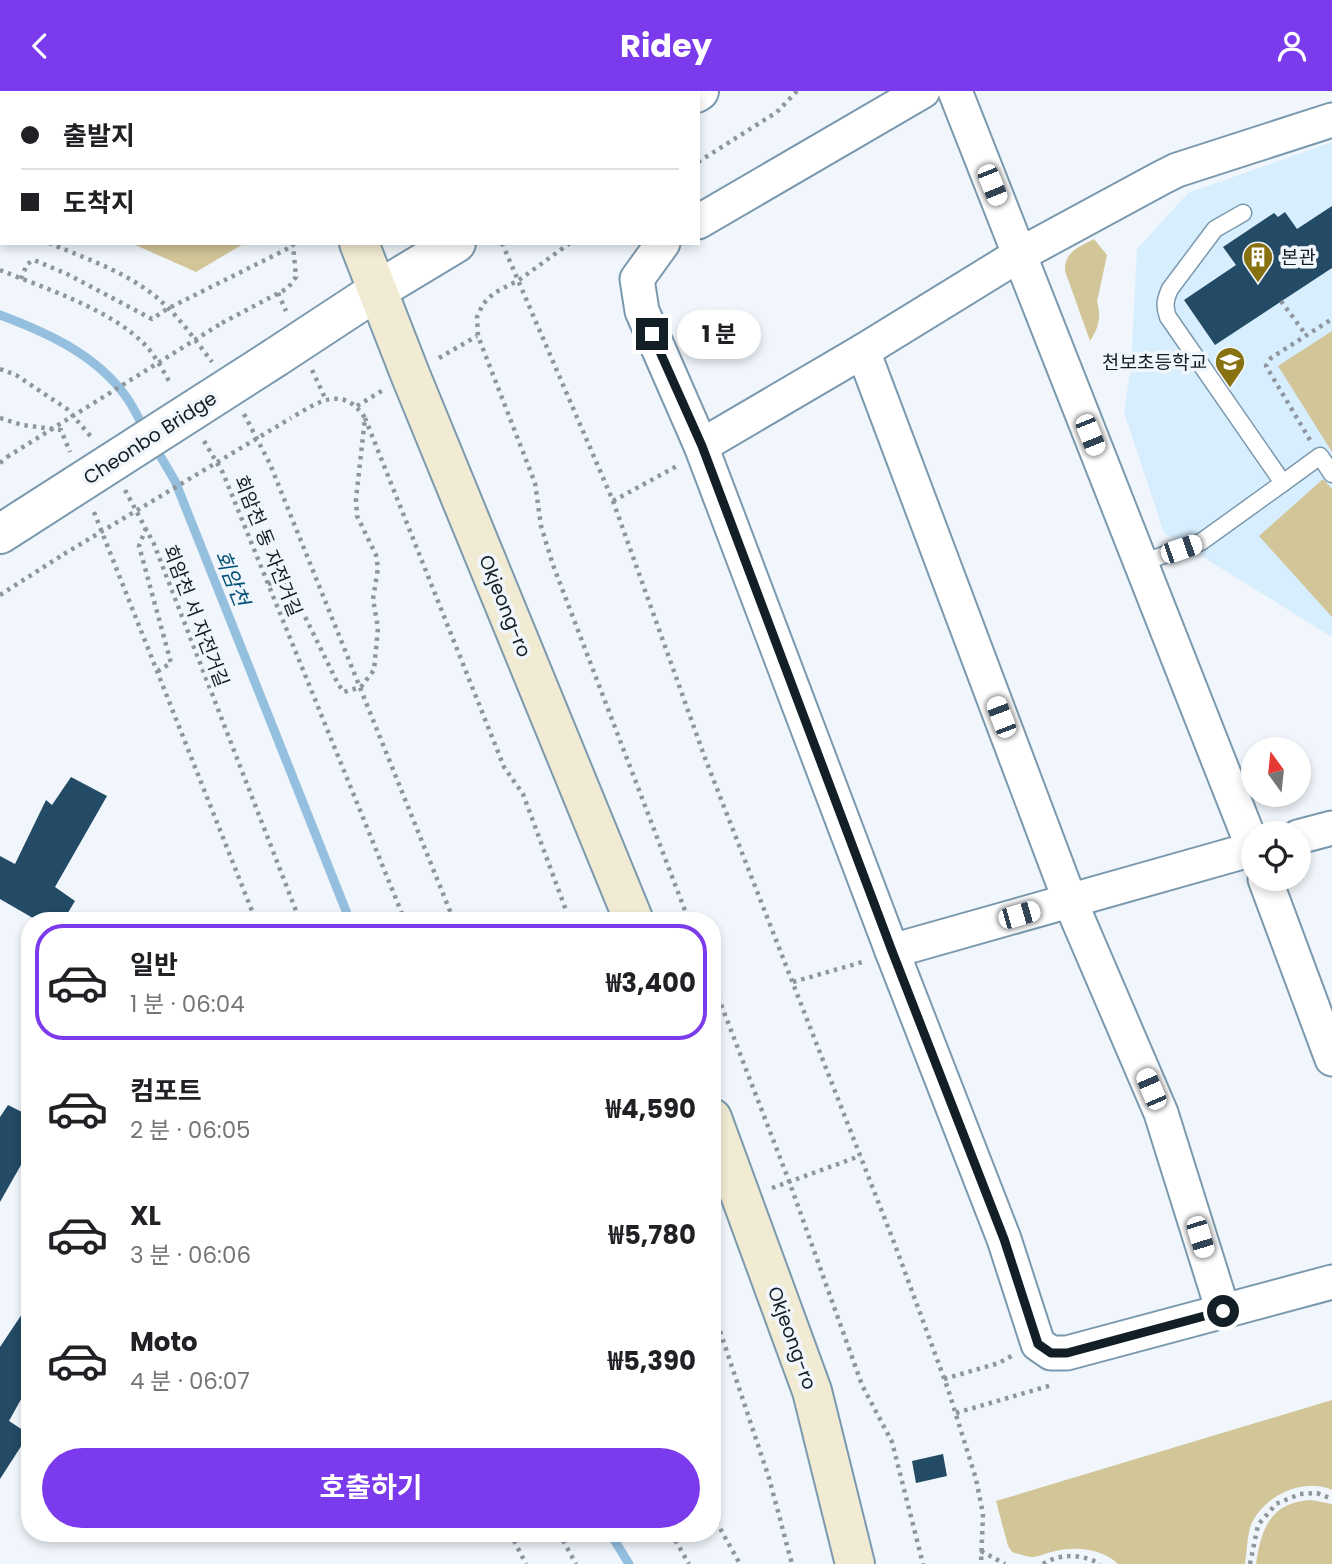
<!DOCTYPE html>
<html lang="ko">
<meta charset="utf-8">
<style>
:root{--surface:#fff;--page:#f2f2f2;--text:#202124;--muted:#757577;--line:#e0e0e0;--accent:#7c3aed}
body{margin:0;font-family:Poppins,"Noto Sans KR",sans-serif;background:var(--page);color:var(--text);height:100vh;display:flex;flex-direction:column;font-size:26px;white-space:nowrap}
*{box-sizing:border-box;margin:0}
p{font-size:23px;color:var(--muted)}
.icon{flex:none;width:38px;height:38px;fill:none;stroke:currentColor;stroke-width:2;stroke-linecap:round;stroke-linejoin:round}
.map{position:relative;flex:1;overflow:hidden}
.drawer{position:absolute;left:21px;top:821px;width:700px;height:630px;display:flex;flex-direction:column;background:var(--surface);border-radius:28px;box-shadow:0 4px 10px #0003}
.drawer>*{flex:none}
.banner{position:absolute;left:0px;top:0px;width:700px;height:154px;box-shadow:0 4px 10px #0003;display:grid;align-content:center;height:154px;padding:0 21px;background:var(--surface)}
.needle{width:46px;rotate:345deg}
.fabs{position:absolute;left:1241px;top:646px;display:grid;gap:14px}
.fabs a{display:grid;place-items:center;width:70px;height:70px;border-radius:50%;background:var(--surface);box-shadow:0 4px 10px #0003;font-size:35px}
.end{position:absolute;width:32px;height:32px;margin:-16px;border:9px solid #131f27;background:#fff;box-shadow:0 0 0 4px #fff}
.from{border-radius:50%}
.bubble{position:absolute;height:49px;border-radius:24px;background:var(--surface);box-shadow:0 4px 10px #0003;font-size:23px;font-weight:700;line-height:49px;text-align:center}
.car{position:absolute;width:21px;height:42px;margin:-21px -10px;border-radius:9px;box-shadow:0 0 5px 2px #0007;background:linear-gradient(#fff 24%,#345 0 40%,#fff 0 76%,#345 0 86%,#fff 0)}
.banner b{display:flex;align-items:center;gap:24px;height:66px;font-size:26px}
.banner b+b{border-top:2px solid var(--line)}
.banner i{width:18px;height:18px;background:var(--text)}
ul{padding:12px 0 0;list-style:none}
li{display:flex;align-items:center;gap:21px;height:116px;margin:0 14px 10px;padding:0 7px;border:4px solid transparent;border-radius:28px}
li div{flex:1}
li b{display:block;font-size:26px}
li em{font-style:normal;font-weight:700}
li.active{border-color:var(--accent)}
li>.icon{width:63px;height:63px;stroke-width:1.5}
.primary-button{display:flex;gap:14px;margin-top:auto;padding:14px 21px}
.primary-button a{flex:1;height:80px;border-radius:42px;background:var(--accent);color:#fff;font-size:28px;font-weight:700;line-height:80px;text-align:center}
header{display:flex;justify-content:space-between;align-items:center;height:91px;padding:0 21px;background:var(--accent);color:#fff;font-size:32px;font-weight:700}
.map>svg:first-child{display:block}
.built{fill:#d7eeff}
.green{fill:#d2c598}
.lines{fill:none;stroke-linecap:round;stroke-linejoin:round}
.stream{stroke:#95bfde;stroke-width:9}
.building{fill:#234b65}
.service-casing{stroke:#7b99ae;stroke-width:19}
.minor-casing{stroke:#7b99ae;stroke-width:37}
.tertiary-casing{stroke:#7b99ae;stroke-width:42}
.secondary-casing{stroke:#7b99ae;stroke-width:42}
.path{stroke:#8f979e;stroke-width:4.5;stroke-dasharray:3.5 5;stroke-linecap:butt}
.service{stroke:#fff;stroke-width:16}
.minor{stroke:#fff;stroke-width:33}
.tertiary{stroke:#fff;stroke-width:38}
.secondary{stroke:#f2ebd3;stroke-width:38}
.tertiary-bridge-casing{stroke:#7b99ae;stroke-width:42;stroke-linecap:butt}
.path-bridge{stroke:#8f979e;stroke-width:4.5;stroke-dasharray:3.5 5;stroke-linecap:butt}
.tertiary-bridge{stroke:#fff;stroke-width:38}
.route{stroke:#131f27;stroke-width:9}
.labels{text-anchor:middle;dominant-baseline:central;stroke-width:7;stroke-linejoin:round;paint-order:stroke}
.poi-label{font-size:19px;fill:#131f27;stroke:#f0f6fb;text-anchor:start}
.street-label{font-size:19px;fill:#131f27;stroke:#f0f6fb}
.water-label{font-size:21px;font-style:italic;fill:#035178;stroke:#f0f6fb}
</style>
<header><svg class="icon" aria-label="back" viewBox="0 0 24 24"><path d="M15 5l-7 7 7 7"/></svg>Ridey<svg class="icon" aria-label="person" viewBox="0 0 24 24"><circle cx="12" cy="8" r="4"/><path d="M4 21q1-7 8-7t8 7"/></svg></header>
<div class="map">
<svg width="1332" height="1473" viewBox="0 0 1332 1473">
<rect width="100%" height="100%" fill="#f0f6fb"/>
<path class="built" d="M1332 51V546L1164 442 1124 321 1131 275 1137 158 1188 102Z"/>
<g class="green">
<path d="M0 0H227L228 2H2V96Z"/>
<path d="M1094 148 1107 164 1097 211C1102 225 1098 238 1090 250L1065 180C1064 161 1079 156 1094 148Z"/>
<path d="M131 152H245L196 181Z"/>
<path d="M1332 240V361L1278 275Z"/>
<path d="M1323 388 1332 398V526L1259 445Z"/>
<path d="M1332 1309V1399C1304 1386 1263 1405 1251 1434 1247 1445 1247 1461 1245 1473H1118C1103 1458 1076 1455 1056 1460 1048 1461 1041 1465 1034 1466 1027 1466 1019 1463 1012 1461L1008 1455 996 1410Z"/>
<path d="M1311 1409 1332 1413V1473H1256C1261 1437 1271 1411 1311 1409Z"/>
</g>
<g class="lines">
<g class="stream">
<path d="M0 224C48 242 97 264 127 307 134 317 140 330 146 341"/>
<path d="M155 356 175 390 350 830"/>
<path d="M610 1442 629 1473"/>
</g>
</g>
<g class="building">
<path d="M1332 115V177L1215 254 1184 209 1236 174 1223 156 1274 122 1278 126 1285 121 1297 138Z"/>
<path d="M71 686 107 705 55 796 75 810 63 830H38L0 808V765L15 773 46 709 52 714Z"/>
<path d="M8 1014 30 1025V1058L0 1111V1026Z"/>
<path d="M30 1211V1292L9 1330 29 1343 0 1388V1256Z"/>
<path d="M943 1363 947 1385 916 1392 912 1370Z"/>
</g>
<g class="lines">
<g class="service-casing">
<g id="service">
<path d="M1283 392 1320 365 1332 383"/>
<path d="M1141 472 1201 451 1283 392 1168 226C1164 215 1165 209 1170 198L1215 138 1243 122"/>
</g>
</g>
<g class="minor-casing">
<g id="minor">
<path d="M955 0 1253 757"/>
<path d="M698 131 923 0"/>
<path d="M663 152 637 188 642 220 701 355 892 860 1004 1148 1038 1253 1051 1262H1067L1332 1191"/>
<path d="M863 260 1070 810 1161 1022 1223 1220"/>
<path d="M701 355 863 260 1019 164 1161 87 1177 79 1332 29"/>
<path d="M1298 746 1332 737"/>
<path d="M1265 788 1332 968"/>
<path d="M892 860 1253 758"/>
</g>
</g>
<g class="tertiary-casing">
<g id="tertiary">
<path d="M696 2 699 0"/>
<path d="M276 266 378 199 456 152"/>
<path d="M0 443 25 427"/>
</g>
</g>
<g class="secondary-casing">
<g id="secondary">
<path d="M303 0 304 2"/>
<path d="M359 152 410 283 634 830"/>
<path d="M712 1027 812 1300 855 1473"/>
</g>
</g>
<g class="path">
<path d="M155 0 156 2"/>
<path d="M246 0 247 2"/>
<path d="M457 0V2"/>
<path d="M483 2 485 0"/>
<path d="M583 2 586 0"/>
<path d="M698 71 777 21 797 0"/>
<path d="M0 132H2"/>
<path d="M49 152C82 166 118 178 147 199 173 217 193 246 212 271"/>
<path d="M502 152 613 410 705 667 895 1154 948 1298 976 1388 983 1423 981 1473"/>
<path d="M570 152 519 189 494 202 483 213 477 226 478 245 535 392 541 435 553 474 689 830"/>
<path d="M0 179C46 198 114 219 148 257 157 268 164 281 171 294"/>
<path d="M21 188 27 173 34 169 67 183 152 228 167 218 293 155"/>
<path d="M278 202 286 220"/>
<path d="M1281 210 1306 244"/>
<path d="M222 232 288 197 296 186 293 153"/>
<path d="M439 267 477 245"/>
<path d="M0 278 16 284 67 318 93 348"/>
<path d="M312 279 325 307"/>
<path d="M357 315 383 299"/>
<path d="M244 323 270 373 454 830"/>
<path d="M0 327 22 334 61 339 70 361"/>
<path d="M365 327 504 676 523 703 570 830"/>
<path d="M1310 349 1266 275 1271 267 1332 228"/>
<path d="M204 350 223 382 405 830"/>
<path d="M0 372 7 366"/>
<path d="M125 399 154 453 300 830"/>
<path d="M613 410 677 375"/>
<path d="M94 421 256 830"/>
<path d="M146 437 139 455 171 572 158 580"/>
<path d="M268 493 284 489 290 495 338 593 344 601 361 596 374 579 378 537 373 508 378 477 376 464 357 425 356 408 365 327C343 293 318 311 291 327"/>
<path d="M0 504 64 463"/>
<path d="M712 890 789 1090 862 1294 892 1351 923 1473"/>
<path d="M793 891 866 870"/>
<path d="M772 1097 860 1065"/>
<path d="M712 1216 769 1387 792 1473"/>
<path d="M944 1288 999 1272 1013 1264"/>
<path d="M956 1322 1052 1294"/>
<path d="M712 1423 740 1473"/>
<path d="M510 1442 526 1473"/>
<path d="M559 1442 576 1473"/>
<path d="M671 1442 689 1473"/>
<path d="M981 1460 1005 1473"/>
<path d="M1043 1473C1060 1462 1083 1463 1100 1473"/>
<path d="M1250 1473 1258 1434 1276 1413 1300 1403 1317 1402 1332 1408"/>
</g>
<use href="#service" class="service"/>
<use href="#minor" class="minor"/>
<use href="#tertiary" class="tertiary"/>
<use href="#secondary" class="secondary"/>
<g class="tertiary-bridge-casing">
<path id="tertiary-bridge" d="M25 427 276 266"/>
</g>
<g class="path-bridge">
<path d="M7 366 222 232"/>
<path d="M64 463 291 327"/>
</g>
<use href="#tertiary-bridge" class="tertiary-bridge"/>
</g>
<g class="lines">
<path class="route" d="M652 243 702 355 892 860 1004 1148 1038 1253 1051 1262H1067L1223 1220"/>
</g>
<defs>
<g id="building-pin" transform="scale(1.575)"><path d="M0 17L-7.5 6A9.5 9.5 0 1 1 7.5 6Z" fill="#877111" stroke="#f0f6fb"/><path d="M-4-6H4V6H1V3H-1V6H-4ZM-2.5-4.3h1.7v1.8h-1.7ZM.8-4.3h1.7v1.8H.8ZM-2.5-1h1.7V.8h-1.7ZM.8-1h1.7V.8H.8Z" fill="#fff"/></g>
<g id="school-pin" transform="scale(1.575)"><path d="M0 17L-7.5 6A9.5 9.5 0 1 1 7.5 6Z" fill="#877111" stroke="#f0f6fb"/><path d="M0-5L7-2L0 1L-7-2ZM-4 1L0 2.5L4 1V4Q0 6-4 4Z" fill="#fff"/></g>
</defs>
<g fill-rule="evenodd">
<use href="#building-pin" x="1258" y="166"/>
<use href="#school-pin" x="1230" y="271"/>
</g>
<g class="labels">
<g class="poi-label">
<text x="1281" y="166">본관</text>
<text x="1207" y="271" text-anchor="end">천보초등학교</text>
</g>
<g class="street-label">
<text transform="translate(150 347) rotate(-33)">Cheonbo Bridge</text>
<text transform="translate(268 455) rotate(68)">회암천 동 자전거길</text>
<text transform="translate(505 515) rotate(68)">Okjeong-ro</text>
<text transform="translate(196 525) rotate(69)">회암천 서 자전거길</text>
<text transform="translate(792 1247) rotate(70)">Okjeong-ro</text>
</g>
<g class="water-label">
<text transform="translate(232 487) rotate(68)">회암천</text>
</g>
</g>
</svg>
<div class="fabs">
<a><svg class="needle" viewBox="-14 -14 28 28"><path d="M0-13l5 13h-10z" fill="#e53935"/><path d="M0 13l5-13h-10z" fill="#757577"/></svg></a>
<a><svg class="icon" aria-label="locate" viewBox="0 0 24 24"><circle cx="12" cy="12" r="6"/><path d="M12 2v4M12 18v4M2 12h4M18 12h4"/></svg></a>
</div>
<i class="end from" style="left:1223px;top:1220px"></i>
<i class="end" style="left:652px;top:243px"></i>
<div class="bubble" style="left:677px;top:219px;width:84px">1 분</div>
<i class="car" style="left:992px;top:94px;rotate:158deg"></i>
<i class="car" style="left:1090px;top:344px;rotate:158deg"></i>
<i class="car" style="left:1181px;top:458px;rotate:71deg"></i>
<i class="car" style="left:1001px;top:626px;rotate:339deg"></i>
<i class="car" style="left:1019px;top:824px;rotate:74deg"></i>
<i class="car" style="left:1151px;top:998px;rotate:337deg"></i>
<i class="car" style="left:1200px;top:1146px;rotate:163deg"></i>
<div class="banner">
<b><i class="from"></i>출발지</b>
<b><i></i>도착지</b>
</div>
<section class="drawer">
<ul>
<li class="active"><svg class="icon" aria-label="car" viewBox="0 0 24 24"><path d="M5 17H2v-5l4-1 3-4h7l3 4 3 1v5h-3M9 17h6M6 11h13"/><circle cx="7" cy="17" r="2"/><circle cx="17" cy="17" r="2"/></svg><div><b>일반</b><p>1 분 · 06:04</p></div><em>₩3,400</em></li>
<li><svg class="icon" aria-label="car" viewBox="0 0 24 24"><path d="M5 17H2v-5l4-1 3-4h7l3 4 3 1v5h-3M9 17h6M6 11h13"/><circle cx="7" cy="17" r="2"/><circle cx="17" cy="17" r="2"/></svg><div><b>컴포트</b><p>2 분 · 06:05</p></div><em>₩4,590</em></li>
<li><svg class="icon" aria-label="car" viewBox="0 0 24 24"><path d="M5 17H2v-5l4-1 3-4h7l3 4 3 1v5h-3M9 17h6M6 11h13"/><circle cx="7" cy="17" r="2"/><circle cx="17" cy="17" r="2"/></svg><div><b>XL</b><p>3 분 · 06:06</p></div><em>₩5,780</em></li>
<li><svg class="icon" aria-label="car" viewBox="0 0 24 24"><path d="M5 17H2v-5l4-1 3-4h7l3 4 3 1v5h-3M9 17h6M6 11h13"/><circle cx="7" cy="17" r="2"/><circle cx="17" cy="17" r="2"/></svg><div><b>Moto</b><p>4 분 · 06:07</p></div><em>₩5,390</em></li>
</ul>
<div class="primary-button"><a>호출하기</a></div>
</section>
</div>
